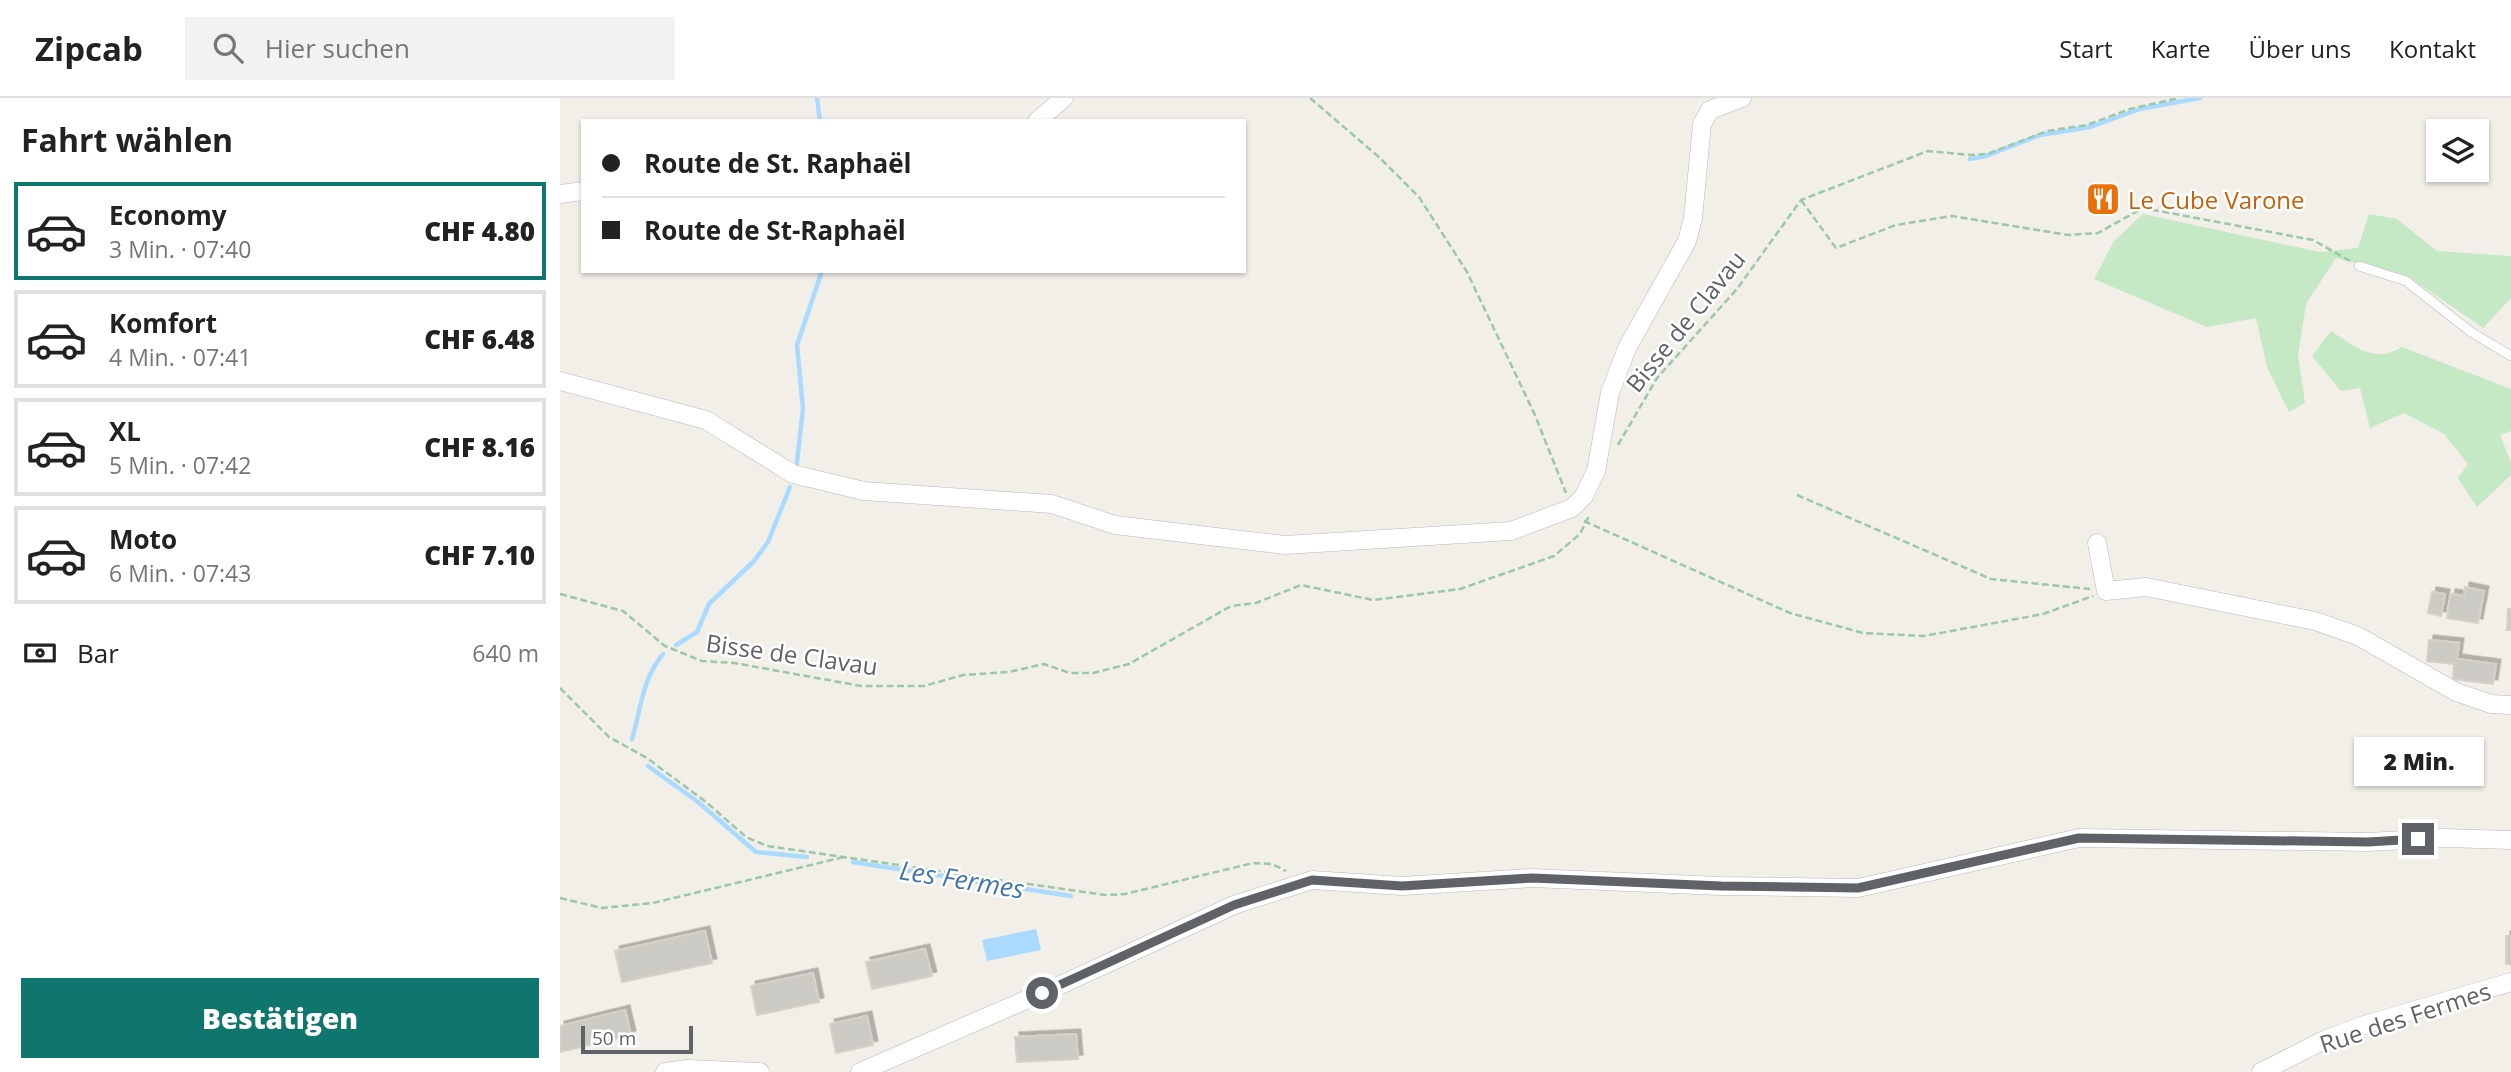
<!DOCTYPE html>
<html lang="de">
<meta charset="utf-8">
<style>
:root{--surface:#fff;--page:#f2f2f2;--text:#222;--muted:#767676;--line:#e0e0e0;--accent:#0f766e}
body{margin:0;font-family:"Open Sans",sans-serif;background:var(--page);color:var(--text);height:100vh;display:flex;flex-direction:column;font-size:26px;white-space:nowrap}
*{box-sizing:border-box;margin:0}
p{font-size:23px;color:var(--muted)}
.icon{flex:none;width:38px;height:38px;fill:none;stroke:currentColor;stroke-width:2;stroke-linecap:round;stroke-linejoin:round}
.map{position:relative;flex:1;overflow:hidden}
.side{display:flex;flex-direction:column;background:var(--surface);width:560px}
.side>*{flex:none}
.hud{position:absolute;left:21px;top:21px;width:665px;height:154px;border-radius:0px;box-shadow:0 2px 5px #0004;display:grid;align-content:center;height:154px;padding:0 21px;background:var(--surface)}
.fabs{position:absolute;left:1866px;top:21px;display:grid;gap:14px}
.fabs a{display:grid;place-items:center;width:63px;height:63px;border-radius:0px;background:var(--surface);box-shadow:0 2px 5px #0004;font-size:35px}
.scale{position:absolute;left:21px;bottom:18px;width:112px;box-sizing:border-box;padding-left:7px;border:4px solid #5f6368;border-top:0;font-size:19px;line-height:24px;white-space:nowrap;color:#5f6368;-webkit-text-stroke:5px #fff;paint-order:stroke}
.end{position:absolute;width:32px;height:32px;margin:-16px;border:9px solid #5f6368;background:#fff;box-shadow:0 0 0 4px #fff}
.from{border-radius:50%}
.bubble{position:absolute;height:49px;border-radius:0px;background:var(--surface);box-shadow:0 2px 5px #0004;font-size:23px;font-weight:800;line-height:49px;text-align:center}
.hud b{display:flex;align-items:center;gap:24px;height:66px;font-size:26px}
.hud b+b{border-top:2px solid var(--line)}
.hud i{width:18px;height:18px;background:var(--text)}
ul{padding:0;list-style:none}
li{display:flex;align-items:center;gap:21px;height:98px;margin:0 14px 10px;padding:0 7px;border:4px solid var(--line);border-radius:0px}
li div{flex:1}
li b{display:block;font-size:26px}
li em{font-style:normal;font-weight:800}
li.current{border-color:var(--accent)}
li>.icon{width:63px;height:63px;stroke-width:1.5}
h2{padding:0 21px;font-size:32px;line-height:84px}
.pay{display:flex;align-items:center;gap:18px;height:77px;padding:0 21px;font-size:26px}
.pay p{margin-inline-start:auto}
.button{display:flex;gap:14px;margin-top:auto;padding:14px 21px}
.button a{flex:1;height:80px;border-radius:0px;background:var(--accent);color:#fff;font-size:28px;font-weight:800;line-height:80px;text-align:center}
header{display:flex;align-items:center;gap:42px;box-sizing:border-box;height:98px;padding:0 35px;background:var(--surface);border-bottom:2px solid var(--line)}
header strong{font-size:33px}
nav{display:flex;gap:38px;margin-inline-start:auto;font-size:24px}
.search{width:490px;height:63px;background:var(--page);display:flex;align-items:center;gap:18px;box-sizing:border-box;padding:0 24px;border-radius:0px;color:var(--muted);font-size:26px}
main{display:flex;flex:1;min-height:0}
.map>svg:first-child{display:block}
.green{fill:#c5e8c5}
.water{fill:#aadaff}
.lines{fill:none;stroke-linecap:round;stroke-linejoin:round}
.stream{stroke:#aadaff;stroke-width:4.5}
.building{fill:#cccac5;stroke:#d6d1c6;stroke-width:2;filter:url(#shadow)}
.service-casing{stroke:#b5b8bc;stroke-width:10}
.minor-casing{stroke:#b5b8bc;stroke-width:19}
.path{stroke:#9cc7a9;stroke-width:2.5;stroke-dasharray:7 3.5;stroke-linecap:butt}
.service{stroke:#fff;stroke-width:9}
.minor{stroke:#fff;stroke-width:18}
.route{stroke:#5f6368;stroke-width:9}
.labels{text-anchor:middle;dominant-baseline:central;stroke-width:5;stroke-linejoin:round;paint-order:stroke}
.food-label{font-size:24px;fill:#c56008;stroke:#fff;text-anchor:start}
.street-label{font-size:24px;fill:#5f6368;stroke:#fff}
.water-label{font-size:26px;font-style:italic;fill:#4174aa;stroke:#fff}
</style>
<header>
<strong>Zipcab</strong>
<div class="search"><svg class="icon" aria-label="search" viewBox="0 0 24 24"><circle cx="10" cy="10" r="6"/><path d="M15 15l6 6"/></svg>Hier suchen</div>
<nav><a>Start</a><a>Karte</a><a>Über uns</a><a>Kontakt</a></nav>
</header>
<main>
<section class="side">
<h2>Fahrt wählen</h2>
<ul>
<li class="current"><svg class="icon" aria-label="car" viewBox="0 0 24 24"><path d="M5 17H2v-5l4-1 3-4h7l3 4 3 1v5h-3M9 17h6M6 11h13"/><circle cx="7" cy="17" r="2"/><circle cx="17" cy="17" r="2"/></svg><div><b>Economy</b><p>3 Min. · 07:40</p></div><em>CHF 4.80</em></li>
<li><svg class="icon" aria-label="car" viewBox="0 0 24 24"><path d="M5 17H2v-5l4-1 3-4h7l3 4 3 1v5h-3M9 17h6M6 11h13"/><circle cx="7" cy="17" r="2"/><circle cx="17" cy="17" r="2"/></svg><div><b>Komfort</b><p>4 Min. · 07:41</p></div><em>CHF 6.48</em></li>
<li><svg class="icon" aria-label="car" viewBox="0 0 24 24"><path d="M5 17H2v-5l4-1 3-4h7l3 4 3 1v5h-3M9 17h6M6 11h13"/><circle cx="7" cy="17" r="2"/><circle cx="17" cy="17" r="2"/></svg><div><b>XL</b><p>5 Min. · 07:42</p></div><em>CHF 8.16</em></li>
<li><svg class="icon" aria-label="car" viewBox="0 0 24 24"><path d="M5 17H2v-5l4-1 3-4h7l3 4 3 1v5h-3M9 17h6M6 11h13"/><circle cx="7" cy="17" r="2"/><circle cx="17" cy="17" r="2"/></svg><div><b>Moto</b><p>6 Min. · 07:43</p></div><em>CHF 7.10</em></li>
</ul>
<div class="pay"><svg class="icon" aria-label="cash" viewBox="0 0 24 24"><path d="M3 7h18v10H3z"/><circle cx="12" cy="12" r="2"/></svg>Bar<p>640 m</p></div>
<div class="button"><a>Bestätigen</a></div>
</section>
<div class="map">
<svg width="1951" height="974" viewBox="0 0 1951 974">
<defs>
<filter id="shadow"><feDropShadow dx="4.5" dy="-4.5" stdDeviation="0" flood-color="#0004"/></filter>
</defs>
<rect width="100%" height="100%" fill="#f1efe8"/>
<g class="green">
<path d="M1583 116 1760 154 1798 150 1809 116 1837 121 1877 153 1951 158V200L1923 230 1849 179 1776 160 1746 206 1738 257 1745 305 1729 314 1707 269 1696 220 1647 229 1534 181 1554 143Z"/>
<path d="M1771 233C1795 249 1814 266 1842 249L1951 291V333L1940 337 1951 364V377L1917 409 1898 380 1908 366 1884 336 1844 315 1810 330 1800 290 1781 293 1752 258Z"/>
</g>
<path class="water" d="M476 831 481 852 427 863 422 842Z"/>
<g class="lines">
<g class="stream">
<path d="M257 0 260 23"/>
<path d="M1410 61 1426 58 1480 37 1530 29 1580 11 1640 0"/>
<path d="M236 373 243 311 237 247 262 173"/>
<path d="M116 547 137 534 149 506 194 463 208 444 230 389"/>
<path d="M72 641C81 611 82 581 103 556"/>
<path d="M88 668 138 704 196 754 247 759"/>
<path d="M293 764 511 798"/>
</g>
</g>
<g class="building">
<path d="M1905 489 1924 493 1918 525 1887 520 1891 496 1904 498Z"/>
<path d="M1872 494 1885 496 1881 518 1868 515Z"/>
<path d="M1948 511H1951V532H1947Z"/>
<path d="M1869 542 1899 545 1897 561 1936 566 1933 586 1893 581 1894 566 1867 563Z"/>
<path d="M145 833 152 865 62 884 55 853Z"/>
<rect x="1946" y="838" width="5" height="28"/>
<path d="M365 851 372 878 312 891 306 864Z"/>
<path d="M253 875 259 904 197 917 191 888Z"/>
<path d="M65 912 71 937 0 954V928Z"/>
<path d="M307 918 313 947 276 955 270 926Z"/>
<path d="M516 936 518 961 457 964 455 939Z"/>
</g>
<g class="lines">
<g class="service-casing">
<path id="service" d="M1799 168 1846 183 1911 234 1951 258"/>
</g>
<g class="minor-casing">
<g id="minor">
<path d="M477 23 504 0"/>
<path d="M0 96 23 93"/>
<path d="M0 283 146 322 233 376 304 393 492 406 555 427 725 447 951 433 1012 410 1024 398 1036 373 1050 295 1067 250 1127 143 1133 120 1142 26 1150 12 1182 0"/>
<path d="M1537 445 1546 493 1586 489 1755 523 1798 538 1896 594 1931 606 1951 607"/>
<path d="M105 974 128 971 200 974"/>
<path d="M300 974 507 884 674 807 752 782 842 788 972 780 1161 788 1298 790 1519 740 1808 744 1884 740 1951 742"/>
<path d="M1701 974 1762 943 1801 928 1951 884"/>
</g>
</g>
<g class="path">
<path d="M750 0 820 60 859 99 907 174 975 317 1006 395"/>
<path d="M1241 102 1276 150 1336 127 1392 118 1508 137 1538 135 1583 110 1753 142 1790 163"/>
<path d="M1058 347 1097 280 1177 191 1241 102 1368 53 1411 57 1427 56 1487 33 1527 27 1570 11 1619 0"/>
<path d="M1237 397 1431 481 1530 491"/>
<path d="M1024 423 1230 515 1303 535 1364 538 1483 516 1533 498"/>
<path d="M0 496 63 513 105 548 142 563 174 565 301 588H364L403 577 449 574 484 566 510 575H533L569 566 671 508 696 505 741 487 813 502 900 491 994 458 1020 436 1029 418"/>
<path d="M0 590 49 639 87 660 146 704 186 739 207 748 545 797 565 796 693 765 712 766 726 773"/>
<path d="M0 800 42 810 93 805 284 759"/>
</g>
<use href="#service" class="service"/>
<use href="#minor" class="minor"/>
</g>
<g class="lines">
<path class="route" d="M482 895 674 807 752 782 842 788 972 780 1161 788 1298 790 1519 740 1808 744 1858 741"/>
</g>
<defs>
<g id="restaurant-square" transform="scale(1.75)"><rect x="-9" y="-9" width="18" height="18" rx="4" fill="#e8710a" stroke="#fff"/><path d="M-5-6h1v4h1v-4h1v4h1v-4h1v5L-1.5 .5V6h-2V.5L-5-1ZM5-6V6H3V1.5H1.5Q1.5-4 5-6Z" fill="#fff"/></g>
</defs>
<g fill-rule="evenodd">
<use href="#restaurant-square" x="1543" y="101"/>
</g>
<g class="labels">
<g class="food-label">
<text x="1568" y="101">Le Cube Varone</text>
</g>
<g class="street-label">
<text transform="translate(1125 223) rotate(-51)">Bisse de Clavau</text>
<text transform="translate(232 556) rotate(8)">Bisse de Clavau</text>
<text transform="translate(1845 919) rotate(-18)">Rue des Fermes</text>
</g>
<g class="water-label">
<text transform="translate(402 781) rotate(9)">Les Fermes</text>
</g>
</g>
</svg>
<div class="fabs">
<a><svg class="icon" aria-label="layers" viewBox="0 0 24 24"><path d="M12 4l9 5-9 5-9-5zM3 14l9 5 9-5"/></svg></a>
</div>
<div class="scale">50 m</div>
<i class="end from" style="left:482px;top:895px"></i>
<i class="end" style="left:1858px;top:741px"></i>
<div class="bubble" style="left:1794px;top:639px;width:130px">2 Min.</div>
<div class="hud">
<b><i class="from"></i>Route de St. Raphaël</b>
<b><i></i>Route de St-Raphaël</b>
</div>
</div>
</main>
